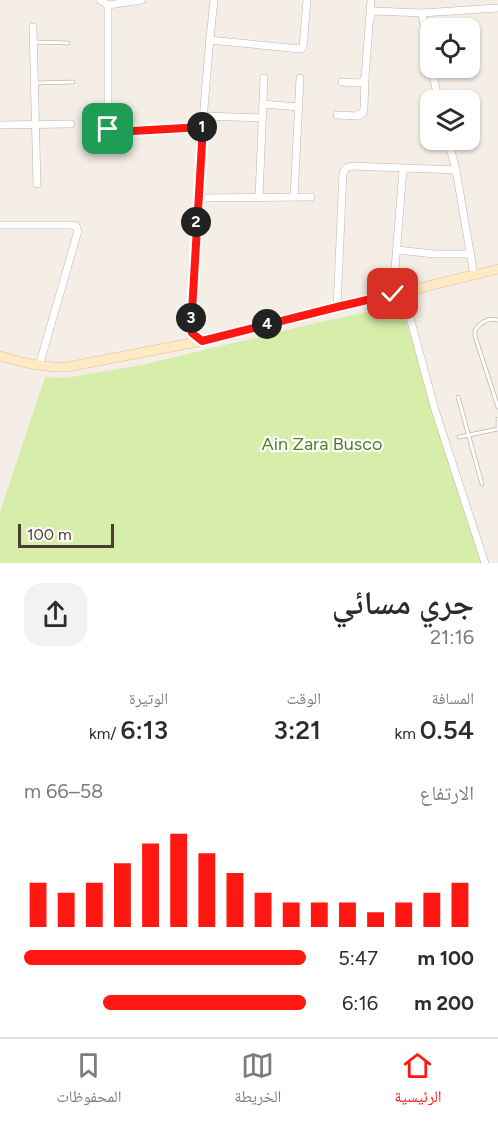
<!DOCTYPE html>
<html lang="ar">
<head>
<meta charset="utf-8">
<style>
	body { margin:0; font-family:Figtree,"Noto Naskh Arabic",sans-serif; background:#f2f2f3; color:#2b2b33; direction:rtl; height:100vh; display:flex; flex-direction:column; font-size:22px; white-space:nowrap }
	* { box-sizing:border-box; margin:0 }
	p { font-size:20px; color:#7c7c81 }
	.icon { flex:none; width:33px; height:33px; fill:none; stroke:currentColor; stroke-width:2; stroke-linecap:round; stroke-linejoin:round }
	.map { position:relative; height:563px; overflow:hidden; direction:ltr }
	.panel { display:flex; flex-direction:column; background:#fff; flex:1 }
	.panel>* { flex:none }
	.controls { position:absolute; left:420px; top:18px; display:grid; gap:12px }
	.controls a { display:grid; place-items:center; width:60px; height:60px; border-radius:12px; background:#fff; box-shadow:0 2px 4px #0004; font-size:30px }
	.scale { position:absolute; left:18px; bottom:15px; width:96px; box-sizing:border-box; padding-left:6px; border:3px solid #483e34; border-top:0; font-size:16px; line-height:21px; white-space:nowrap; color:#483e34; -webkit-text-stroke:4px #fff; paint-order:stroke }
	.pin { position:absolute; display:grid; place-items:center; width:51px; height:51px; color:#fff; margin:-26px; border-radius:12px; box-shadow:0 3px 9px #0006 }
	.km { position:absolute; width:30px; height:30px; margin:-15px; border-radius:50%; background:#222; color:#fff; font-size:16px; line-height:30px; text-align:center }
	.round { display:grid; place-items:center; flex:none; width:63px; height:63px; border-radius:18px; background:#f2f2f3 }
	.summary { display:flex; align-items:center; justify-content:space-between; height:102px; padding:0 24px }
	h1 { font-size:33px; font-weight:600; line-height:45px }
	.metrics { display:grid; grid-template-columns:repeat(3,1fr); gap:9px; height:102px; padding:6px 24px }
	.metrics div { display:grid; align-content:center }
	.metrics b { font-size:26px; font-weight:600 }
	.metrics small { font-size:16px; font-weight:400 }
	.metrics p { font-size:16px }
	.chart { height:168px; padding:12px 24px }
	.chart p { display:flex; justify-content:space-between }
	.chart svg { width:100%; height:108px; margin-top:6px; stroke:#ff1712; stroke-width:6 }
	ul { padding:0 24px; list-style:none; font-size:20px }
	li { display:grid; grid-template-columns:96px 72px 1fr; align-items:center; height:45px }
	li i { height:15px; border-radius:8px; background:#ff1712 }
	.menu { display:flex; justify-content:space-around; align-items:center; height:84px; border-top:2px solid #e1e1e2; background:#fff; font-size:16px; color:#7c7c81 }
	.menu a { display:grid; justify-items:center; gap:3px }
	.menu .selected { color:#ff1712 }
	.map>svg:first-child { display:block }
</style>
</head>
<body>
<div class="map">
<svg width="498" height="563" viewBox="0 0 498 563">
	<rect width="100%" height="100%" fill="#f4eee6"/>
	<path fill="#d7edaa" d="M 400,305 L 489,563 L 0,563 L 0,512 L 45,377 L 66,378 L 142,365 L 316,323 Z"/>
	<g fill="none" stroke-linecap="round" stroke-linejoin="round">
		<defs>
			<g id="lane">
				<path d="M 35,42 L 68,43"/>
				<path d="M 36,83 L 73,82"/>
				<path d="M 498,320 C 488,317 481,322 475,330 L 475,336 L 498,407"/>
				<path d="M 458,397 L 482,484"/>
				<path d="M 498,419 L 498,427"/>
				<path d="M 459,437 L 498,429"/>
			</g>
			<g id="street">
				<path d="M 100,0 L 108,5 L 142,0"/>
				<path d="M 108,5 L 108,129 L 110,131 L 114,132 L 203,127"/>
				<path d="M 422,13 L 430,59"/>
				<path d="M 370,19 L 372,12 L 374,11 L 422,13 L 498,8"/>
				<path d="M 33,27 L 37,184"/>
				<path d="M 209,40 L 301,49 L 303,47 L 307,0"/>
				<path d="M 432,68 L 438,100"/>
				<path d="M 342,82 L 359,83 L 361,82 L 365,78 L 371,0"/>
				<path d="M 263,104 L 298,107"/>
				<path d="M 337,115 L 357,116 L 363,113 L 364,108 L 365,78"/>
				<path d="M 203,116 L 262,118"/>
				<path d="M 0,125 L 71,124"/>
				<path d="M 448,140 L 456,170 L 474,275"/>
				<path d="M 259,197 L 264,78"/>
				<path d="M 294,197 L 300,78"/>
				<path d="M 197,198 L 311,197"/>
				<path d="M 0,225 L 71,225 L 76,226 L 78,231 L 39,366"/>
				<path d="M 397,250 L 434,254 L 470,254"/>
				<path d="M 403,292 L 435,410 L 485,563"/>
				<path d="M 393,294 L 403,169"/>
				<path d="M 337,307 L 343,173 L 346,168 L 352,166 L 456,170"/>
				<path d="M 202,341 L 192,333 L 191,328 C 196,218 202,109 214,0"/>
			</g>
			<path id="secondary" d="M 0,356 C 23,363 44,368 67,367 L 202,341 L 337,307 L 403,292 L 498,269"/>
		</defs>
		<use href="#lane" stroke="#c1b5a7" stroke-width="4.5"/>
		<use href="#street" stroke="#c1b5a7" stroke-width="8"/>
		<use href="#secondary" stroke="#dcc093" stroke-width="10"/>
		<use href="#lane" stroke="#fff" stroke-width="3"/>
		<use href="#street" stroke="#fff" stroke-width="7"/>
		<use href="#secondary" stroke="#ffeac5" stroke-width="9"/>
	</g>
	<g fill="none" stroke-linecap="round" stroke-linejoin="round">
		<defs>
			<path id="route" d="M 108,129 L 110,131 L 114,132 L 203,127 L 191,328 L 192,333 L 202,341 L 337,307 L 393,294"/>
		</defs>
		<use href="#route" stroke="#fff" stroke-width="12"/>
		<use href="#route" stroke="#ff1712" stroke-width="8"/>
	</g>
	<g text-anchor="middle" stroke-width="4.5" stroke-linejoin="round" paint-order="stroke">
		<g font-size="18" fill="#517f22" stroke="#fff">
			<text x="322" y="450">Ain Zara Busco</text>
		</g>
	</g>
</svg>
<div class="controls">
<a><svg class="icon" aria-label="locate" viewBox="0 0 24 24"><circle cx="12" cy="12" r="6"/><path d="M12 2v4M12 18v4M2 12h4M18 12h4"/></svg></a>
<a><svg class="icon" aria-label="layers" viewBox="0 0 24 24"><path d="M12 4l9 5-9 5-9-5zM3 14l9 5 9-5"/></svg></a>
</div>
<div class="scale">100 m</div>
<div class="pin" style="left:108px;top:129px;background:#1e9e55"><svg class="icon" aria-label="arrive" viewBox="0 0 24 24"><path d="M6 21V4h12l-3 4 3 4H6"/></svg></div>
<div class="pin" style="left:393px;top:294px;background:#d93025"><svg class="icon" aria-label="check" viewBox="0 0 24 24"><path d="M5 12l5 5 9-10"/></svg></div>
<b class="km" style="left:202px;top:127px">1</b>
<b class="km" style="left:196px;top:222px">2</b>
<b class="km" style="left:191px;top:318px">3</b>
<b class="km" style="left:267px;top:324px">4</b>
</div>
<section class="panel">
<div class="summary"><div><h1>جري مسائي</h1><p>21:16</p></div><a class="round"><svg class="icon" aria-label="share" viewBox="0 0 24 24"><path d="M12 15V3M7 8l5-5 5 5M5 13v7h14v-7"/></svg></a></div>
<div class="metrics">
<div><p>المسافة</p><b>0.54<small> km</small></b></div>
<div><p>الوقت</p><b>3:21</b></div>
<div><p>الوتيرة</p><b>6:13<small> /km</small></b></div>
</div>
<div class="chart"><p><span>الارتفاع</span>58–66 m</p>
<svg viewBox="0 0 160 44" preserveAspectRatio="none"><path d="M5 44V26M15 44V30M25 44V26M35 44V18M45 44V10M55 44V6M65 44V14M75 44V22M85 44V30M95 44V34M105 44V34M115 44V34M125 44V38M135 44V34M145 44V30M155 44V26"/></svg>
</div>
<ul>
<li><b>100 m</b>5:47<i style="width:100%"></i></li>
<li><b>200 m</b>6:16<i style="width:72%"></i></li>
</ul>
</section>
<nav class="menu">
<a class="selected"><svg class="icon" aria-label="home" viewBox="0 0 24 24"><path d="M3 11l9-7 9 7M6 9v11h12V9"/></svg>الرئيسية</a>
<a><svg class="icon" aria-label="map" viewBox="0 0 24 24"><path d="M3 6l6-2 6 2 6-2v14l-6 2-6-2-6 2zM9 4v14M15 6v14"/></svg>الخريطة</a>
<a><svg class="icon" aria-label="saved" viewBox="0 0 24 24"><path d="M7 4h10v16l-5-4-5 4z"/></svg>المحفوظات</a>
</nav>
</body>
</html>
